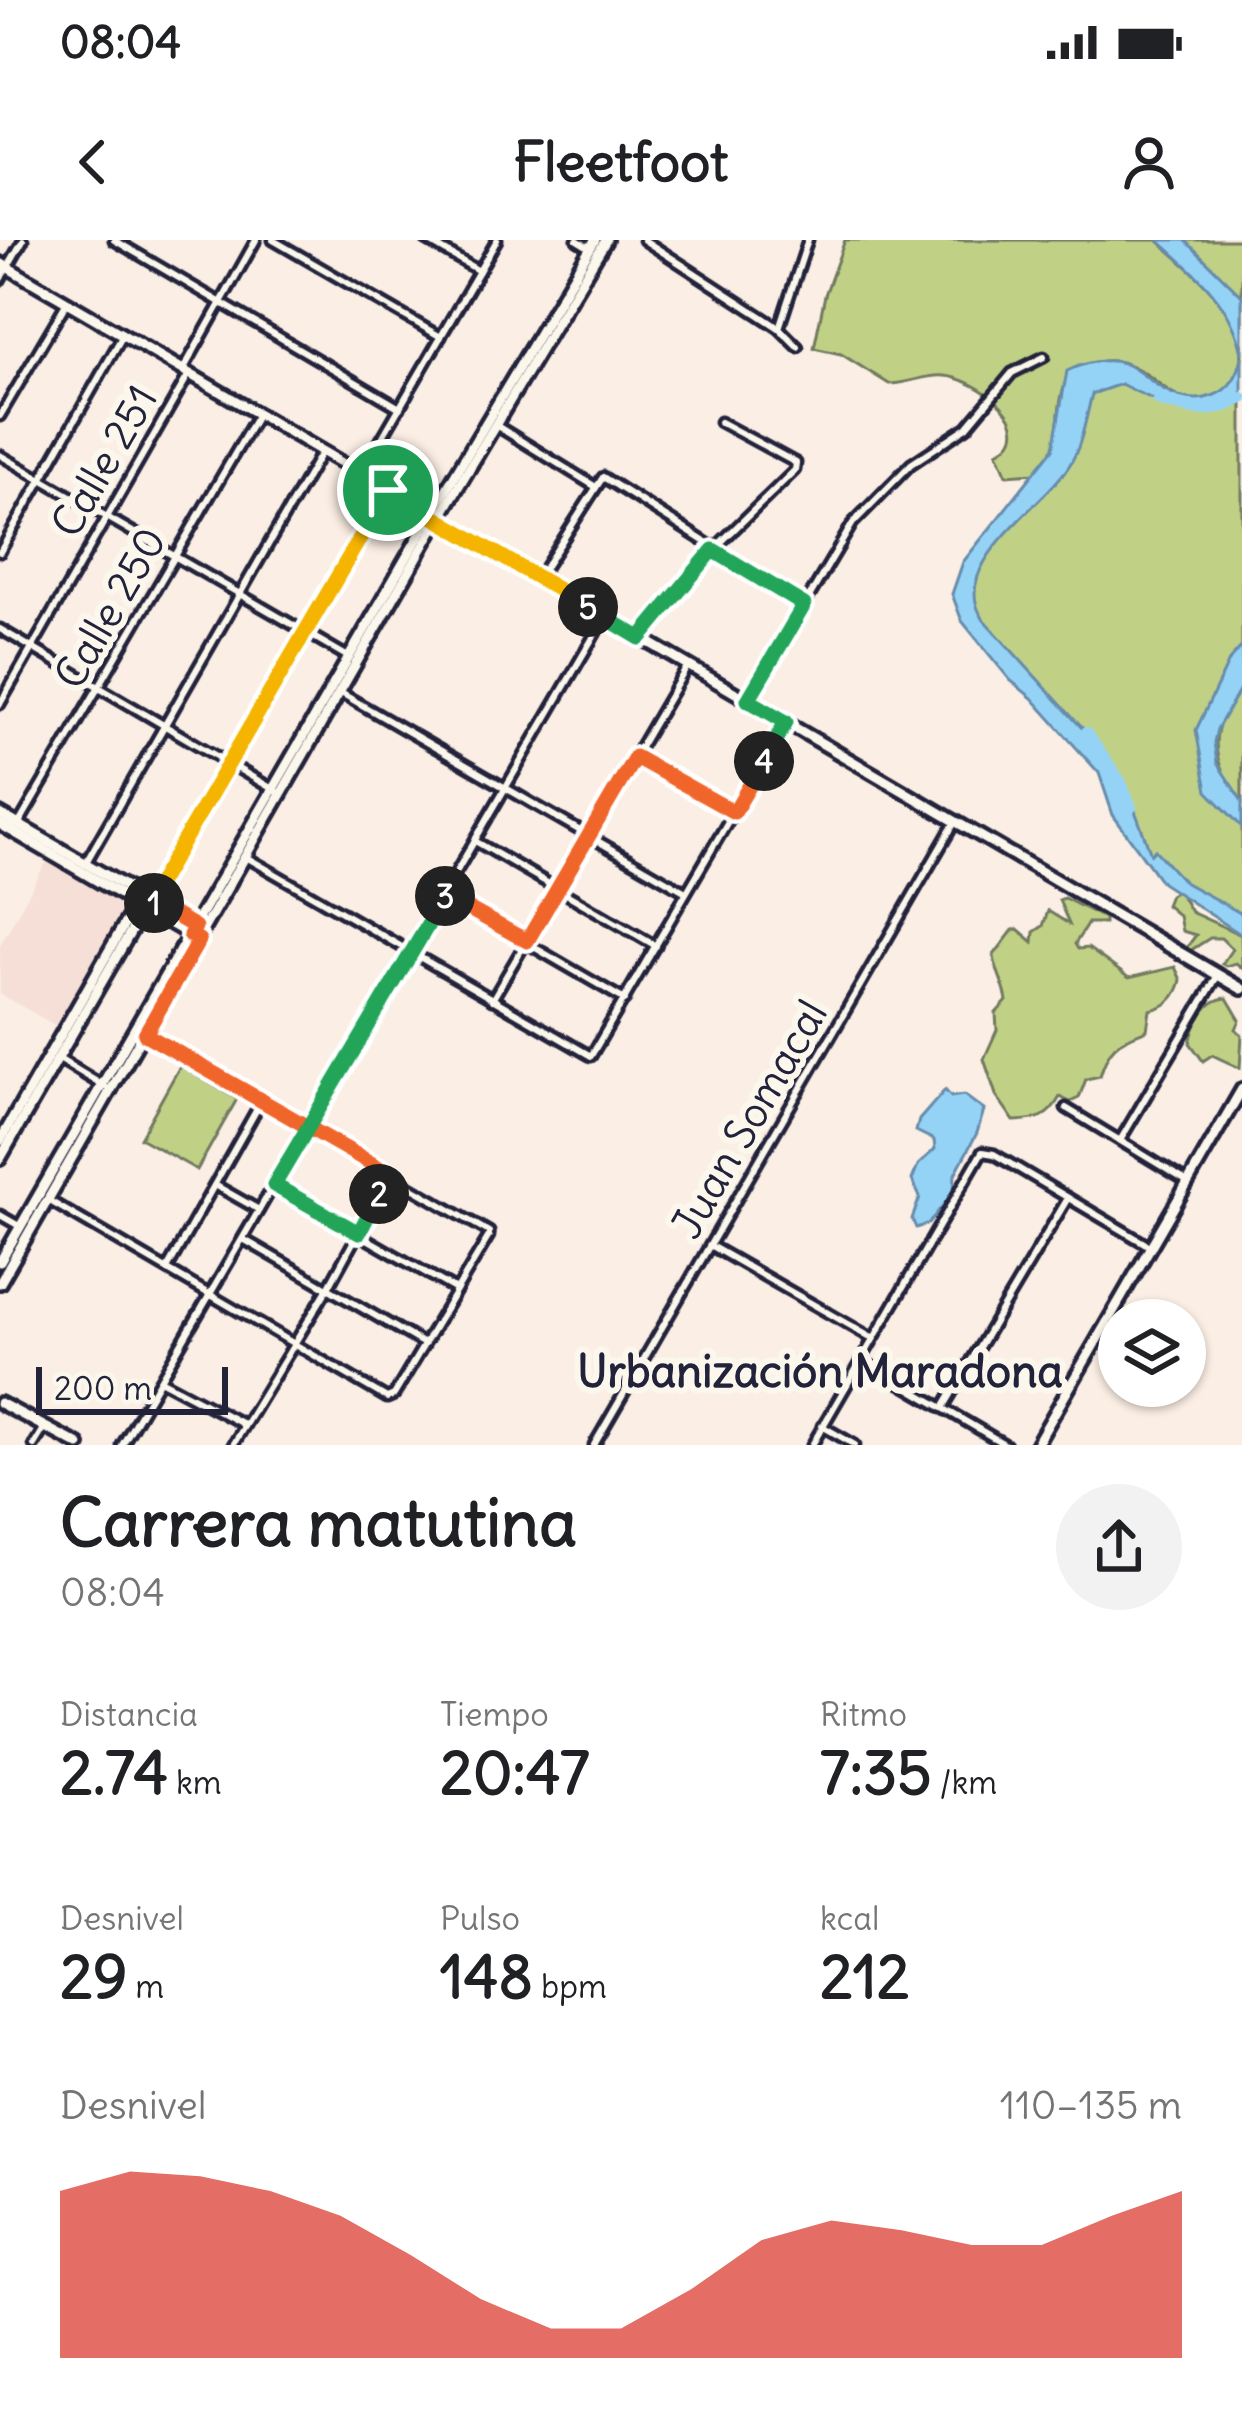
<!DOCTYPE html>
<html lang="es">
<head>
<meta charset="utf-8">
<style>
	body { margin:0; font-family:Delius,sans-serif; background:#f2f2f2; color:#202124; height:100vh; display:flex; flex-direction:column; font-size:45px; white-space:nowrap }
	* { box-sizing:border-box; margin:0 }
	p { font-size:39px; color:#757577 }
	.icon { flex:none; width:66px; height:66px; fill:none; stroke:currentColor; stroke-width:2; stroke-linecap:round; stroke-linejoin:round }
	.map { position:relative; height:1205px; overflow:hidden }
	.drawer { display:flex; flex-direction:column; background:#fff; flex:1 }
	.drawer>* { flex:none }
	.controls { position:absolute; left:1098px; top:1059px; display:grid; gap:24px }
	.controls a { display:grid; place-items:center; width:108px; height:108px; border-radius:50%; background:#fff; box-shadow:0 3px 9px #0004; font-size:60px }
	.scale { position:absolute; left:36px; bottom:30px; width:192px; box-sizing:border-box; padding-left:12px; border:6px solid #22223b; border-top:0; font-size:33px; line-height:42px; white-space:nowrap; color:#22223b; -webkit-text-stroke:9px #fbf7ec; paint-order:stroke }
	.pin { position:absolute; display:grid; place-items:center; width:102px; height:102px; color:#fff; margin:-51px; border:6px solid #fff; border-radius:50%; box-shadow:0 3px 12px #0007 }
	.km { position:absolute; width:60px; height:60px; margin:-30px; border-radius:50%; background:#222; color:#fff; font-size:33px; line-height:60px; text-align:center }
	.round { display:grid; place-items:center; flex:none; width:126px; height:126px; border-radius:63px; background:#f2f2f2 }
	.overview { display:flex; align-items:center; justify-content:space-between; height:204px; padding:0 60px }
	h1 { font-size:66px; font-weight:700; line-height:90px }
	.metrics { display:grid; grid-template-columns:repeat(3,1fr); gap:18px; height:204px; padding:12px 60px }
	.metrics div { display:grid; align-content:center }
	.metrics b { font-size:60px; font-weight:700 }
	.metrics small { font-size:33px; font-weight:400 }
	.metrics p { font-size:33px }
	.chart { height:336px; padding:24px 60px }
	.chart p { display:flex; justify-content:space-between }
	.chart svg { width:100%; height:216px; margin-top:12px; fill:#d93025; opacity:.7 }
	.status { display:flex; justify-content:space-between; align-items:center; height:84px; padding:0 60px; background:#fff; direction:ltr }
	.status svg { height:33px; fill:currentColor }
	header { display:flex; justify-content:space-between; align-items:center; height:156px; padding:0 60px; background:#fff; font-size:54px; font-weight:700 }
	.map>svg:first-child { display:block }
</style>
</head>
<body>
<div class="status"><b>08:04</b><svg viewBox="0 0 49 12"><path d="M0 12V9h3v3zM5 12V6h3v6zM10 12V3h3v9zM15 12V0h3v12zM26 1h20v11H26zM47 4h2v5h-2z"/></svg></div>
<header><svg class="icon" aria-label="back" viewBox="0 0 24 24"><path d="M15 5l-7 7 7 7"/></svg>Fleetfoot<svg class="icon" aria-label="person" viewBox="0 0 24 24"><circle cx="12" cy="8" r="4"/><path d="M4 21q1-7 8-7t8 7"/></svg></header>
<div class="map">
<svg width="1242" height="1205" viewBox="0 0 1242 1205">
	<rect width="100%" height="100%" fill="#fbeee4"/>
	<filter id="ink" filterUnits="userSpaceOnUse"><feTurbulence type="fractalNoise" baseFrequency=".00833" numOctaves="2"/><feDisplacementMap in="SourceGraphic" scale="24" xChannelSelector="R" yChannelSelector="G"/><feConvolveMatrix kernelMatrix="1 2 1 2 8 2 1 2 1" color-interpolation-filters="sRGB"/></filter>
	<g filter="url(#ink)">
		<path fill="#f6dfd7" d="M 48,619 L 127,664 L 58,787 L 0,754 L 0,705 Z"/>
		<g fill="#c0d186" stroke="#717a60" stroke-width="3">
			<path d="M 845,0 L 1157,0 C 1189,29 1242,69 1242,118 C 1241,133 1230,149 1218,154 C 1174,174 1162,136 1127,124 C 1114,119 1093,120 1082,127 C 1054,143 1062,175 1055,202 C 1052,214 1044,224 1036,233 L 1007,235 L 997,212 C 1046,187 975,138 945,136 C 926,134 908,144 889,144 L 841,114 L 814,108 L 825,55 Z"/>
			<path d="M 1170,0 L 1242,0 L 1242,78 Z"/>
			<path d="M 1113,139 L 1147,156 L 1242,163 L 1242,416 L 1220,463 L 1207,519 L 1242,570 L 1242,689 L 1194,656 L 1151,615 L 1120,541 L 1089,495 L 980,385 L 969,336 L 1035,256 L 1071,166 Z"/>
			<path d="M 1242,446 L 1242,561 C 1208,521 1207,487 1242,446 Z"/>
			<path d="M 1178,650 L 1191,672 L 1241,695 L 1242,728 L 1236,723 L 1226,726 L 1222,724 L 1232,709 L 1221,698 L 1210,698 L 1188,712 L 1187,707 L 1196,695 L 1182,691 L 1179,676 L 1166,665 L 1170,655 Z"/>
			<path d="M 1064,658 L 1104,678 L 1104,683 L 1088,683 L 1075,704 L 1078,709 L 1088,708 L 1129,738 L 1175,727 L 1181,740 C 1177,757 1167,767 1150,770 L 1147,790 C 1118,802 1109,804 1100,836 L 1086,839 L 1079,858 L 1070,862 L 1060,857 C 1048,878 1039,880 1014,881 L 996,855 L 984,819 L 997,790 L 996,773 L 1007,761 C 1005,745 994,727 994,715 L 1013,690 L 1018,689 L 1033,702 L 1034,692 L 1043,686 L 1048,671 L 1069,684 L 1059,660 Z"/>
			<path d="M 1227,758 L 1240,780 L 1236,789 L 1242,795 L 1240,828 L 1212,815 L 1203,821 L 1190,803 C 1194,784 1205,759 1227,758 Z"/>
			<path d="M 180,826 L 237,859 L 197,930 L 140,898 Z"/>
		</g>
		<g fill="#95d3f6" stroke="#678cab" stroke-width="3">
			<path d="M 1158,0 L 1185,0 L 1242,56 L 1242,114 C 1233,64 1194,32 1158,0 Z"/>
			<path d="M 1242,116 L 1242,163 C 1206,183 1154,162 1121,144 L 1092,154 C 1086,177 1082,206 1069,226 C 1042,268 945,326 984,380 L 1092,499 L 1131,560 L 1151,614 L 1155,610 L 1184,642 L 1242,674 L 1242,695 L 1162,643 L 1113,575 L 1099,533 L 1032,458 L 1010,440 L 962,381 L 952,354 L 963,322 L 1053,209 L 1067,131 C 1084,123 1105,118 1123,123 C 1138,128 1149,141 1163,149 C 1198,169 1235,158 1242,116 Z"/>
			<path d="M 1242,406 L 1242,446 L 1217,489 L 1214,502 L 1217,523 L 1242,561 L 1242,587 L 1207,551 L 1196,490 L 1230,419 Z"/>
			<path d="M 945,850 L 951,857 L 964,855 L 984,870 L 977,893 L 955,934 L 954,952 L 928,984 L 916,988 L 912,979 L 920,957 L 912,940 L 918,925 L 935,909 L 934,900 L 916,891 L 919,880 Z"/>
		</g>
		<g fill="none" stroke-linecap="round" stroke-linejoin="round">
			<g stroke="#95d3f6" stroke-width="12">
				<path d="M 1159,160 C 1190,170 1213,176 1242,158"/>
				<path d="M 1086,493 L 1120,541 L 1131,567"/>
			</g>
			<defs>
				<g id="minor">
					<path d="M 114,0 L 400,168"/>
					<path d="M 273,0 L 441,97"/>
					<path d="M 426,0 L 479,31"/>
					<path d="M 577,0 L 590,8"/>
					<path d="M 644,0 L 779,88 L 808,0"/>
					<path d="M 0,40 L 23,0"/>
					<path d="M 779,88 L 798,107"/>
					<path d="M 183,130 L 256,0"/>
					<path d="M 0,176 L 67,62"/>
					<path d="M 497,186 L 596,247"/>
					<path d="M 0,215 L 350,418"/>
					<path d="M 361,234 L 497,0"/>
					<path d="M 0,312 L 123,95"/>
					<path d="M 539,337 L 603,237 L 804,365"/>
					<path d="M 0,389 L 276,551"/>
					<path d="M 642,396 L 713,310 L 795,230 L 796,223 L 720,182"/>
					<path d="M 341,453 L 686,652"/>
					<path d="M 748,460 L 853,283 L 911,224 L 967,187 L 1012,133 L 1044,117"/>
					<path d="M 0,464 L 189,134"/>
					<path d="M 635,517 L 734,572"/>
					<path d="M 18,585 L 258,174"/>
					<path d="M 475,601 L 656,706"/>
					<path d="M 246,617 L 591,816 L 786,482"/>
					<path d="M 85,624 L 322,211"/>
					<path d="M 444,655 L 625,760"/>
					<path d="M 149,660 L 388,250"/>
					<path d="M 492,760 L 687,427"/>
					<path d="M 59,819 L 112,851"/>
					<path d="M 1066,868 L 1188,942"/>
					<path d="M 1121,899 L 1218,735"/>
					<path d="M 215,945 L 259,970"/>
					<path d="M 273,945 L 456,1050"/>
					<path d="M 48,960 L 387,1158 L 394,1155 L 489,996 L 489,992 L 145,794"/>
					<path d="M 0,975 L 21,987"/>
					<path d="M 243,999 L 424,1104"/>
					<path d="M 711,1006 L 872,1098"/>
					<path d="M 167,1029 L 262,860"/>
					<path d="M 861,1120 L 1006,1205"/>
					<path d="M 162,1141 L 243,1184"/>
					<path d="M 943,1168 L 1068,958"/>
					<path d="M 822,1186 L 855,1205"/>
					<path d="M 34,1205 L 45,1187"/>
					<path d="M 122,1205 L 605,377"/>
					<path d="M 233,1205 L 328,1048 L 390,935"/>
					<path d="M 594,1205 L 955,582"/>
					<path d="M 812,1205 L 982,912 L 994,914 L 1151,1007"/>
				</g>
				<g id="major">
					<path d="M 0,23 L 1242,749"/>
					<path d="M 0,574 L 199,689"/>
					<path d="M 0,584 L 192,696"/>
					<path d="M 0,901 L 141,655"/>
					<path d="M 0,919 L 149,660"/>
					<path d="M 0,1022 L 431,275 L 595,0"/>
					<path d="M 0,1043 L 439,279 L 606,0"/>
					<path d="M 0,1163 L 79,1205"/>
					<path d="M 1036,1205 L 1242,849"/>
				</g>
			</defs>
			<use href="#minor" stroke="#22223b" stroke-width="15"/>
			<use href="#major" stroke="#22223b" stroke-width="18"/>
			<use href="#minor" stroke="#fbf7ec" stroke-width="6"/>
			<use href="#major" stroke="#fbf7ec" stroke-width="9"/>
		</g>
	</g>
	<g fill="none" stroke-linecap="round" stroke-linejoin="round" filter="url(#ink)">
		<defs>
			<path id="split-1" d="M 154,663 L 149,660 L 388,250"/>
			<path id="split-2" d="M 154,663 L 195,687 L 190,695 L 199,700 L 145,794 L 390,934 L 379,954"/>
			<path id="split-3" d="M 379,954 L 359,993 L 274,945 L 445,656"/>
			<path id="split-4" d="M 445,656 L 527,701 L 635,517 L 734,572 L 764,521"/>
			<path id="split-5" d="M 588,367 L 640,398 L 713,310 L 804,365 L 748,460 L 786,482 L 764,521"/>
			<path id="split-6" d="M 388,250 L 588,367"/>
		</defs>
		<use href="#split-1" stroke="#fff" stroke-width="24"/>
		<use href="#split-2" stroke="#fff" stroke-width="24"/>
		<use href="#split-3" stroke="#fff" stroke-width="24"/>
		<use href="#split-4" stroke="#fff" stroke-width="24"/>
		<use href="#split-5" stroke="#fff" stroke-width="24"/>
		<use href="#split-6" stroke="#fff" stroke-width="24"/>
		<use href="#split-1" stroke="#f5b400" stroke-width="15"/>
		<use href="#split-2" stroke="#f0652b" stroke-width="15"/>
		<use href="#split-3" stroke="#22a559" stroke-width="15"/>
		<use href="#split-4" stroke="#f0652b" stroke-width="15"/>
		<use href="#split-5" stroke="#22a559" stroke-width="15"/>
		<use href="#split-6" stroke="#f5b400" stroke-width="15"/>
	</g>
	<g text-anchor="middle" stroke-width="12" stroke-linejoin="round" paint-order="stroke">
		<g font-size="42" fill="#22223b" stroke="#fbf7ec">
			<text transform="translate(104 221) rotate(-60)" y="15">Calle 251</text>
			<text transform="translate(110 368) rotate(-60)" y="15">Calle 250</text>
			<text transform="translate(749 879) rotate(-60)" y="15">Juan Somacal</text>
		</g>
		<g font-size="45" font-weight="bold" fill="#22223b" stroke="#fbf7ec">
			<text x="820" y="1147">Urbanización Maradona</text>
		</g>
	</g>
</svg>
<div class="controls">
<a><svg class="icon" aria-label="layers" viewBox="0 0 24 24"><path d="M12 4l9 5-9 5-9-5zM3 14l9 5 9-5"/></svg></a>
</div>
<div class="scale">200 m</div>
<div class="pin" style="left:388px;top:250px;background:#1e9e55"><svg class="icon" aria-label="arrive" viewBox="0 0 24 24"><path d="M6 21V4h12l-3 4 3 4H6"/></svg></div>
<b class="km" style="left:154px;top:663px">1</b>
<b class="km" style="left:379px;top:954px">2</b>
<b class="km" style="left:445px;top:656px">3</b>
<b class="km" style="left:764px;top:521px">4</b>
<b class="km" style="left:588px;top:367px">5</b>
</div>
<section class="drawer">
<div class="overview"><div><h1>Carrera matutina</h1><p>08:04</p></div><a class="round"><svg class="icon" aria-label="share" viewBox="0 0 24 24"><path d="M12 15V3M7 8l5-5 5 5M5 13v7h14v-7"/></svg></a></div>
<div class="metrics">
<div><p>Distancia</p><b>2.74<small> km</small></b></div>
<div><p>Tiempo</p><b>20:47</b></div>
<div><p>Ritmo</p><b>7:35<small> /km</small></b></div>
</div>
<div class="metrics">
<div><p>Desnivel</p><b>29<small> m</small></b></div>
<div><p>Pulso</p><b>148<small> bpm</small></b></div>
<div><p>kcal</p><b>212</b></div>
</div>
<div class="chart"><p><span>Desnivel</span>110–135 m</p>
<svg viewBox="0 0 160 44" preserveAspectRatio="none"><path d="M0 44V10L10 6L20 7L30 10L40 15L50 23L60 32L70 38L80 38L90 30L100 20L110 16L120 18L130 21L140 21L150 15L160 10V44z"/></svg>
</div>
</section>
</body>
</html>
